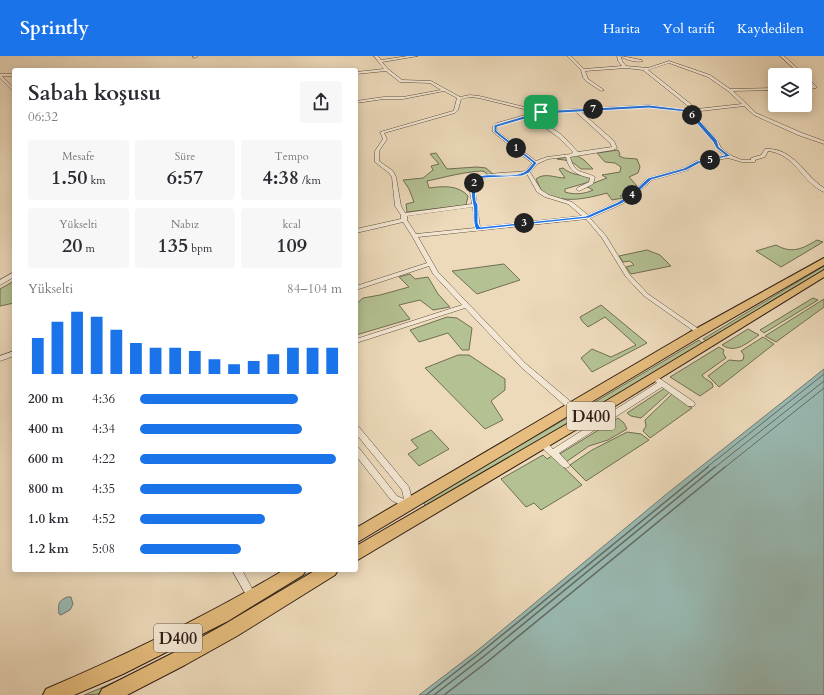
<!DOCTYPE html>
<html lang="tr">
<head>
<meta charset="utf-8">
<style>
	body { margin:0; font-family:Cardo,serif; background:#f7f7f7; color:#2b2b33; height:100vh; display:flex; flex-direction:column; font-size:15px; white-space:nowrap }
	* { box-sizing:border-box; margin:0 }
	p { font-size:13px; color:#7c7c81 }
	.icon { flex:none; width:22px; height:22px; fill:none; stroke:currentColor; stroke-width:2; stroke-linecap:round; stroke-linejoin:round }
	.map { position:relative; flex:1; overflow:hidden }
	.panel { position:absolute; left:12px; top:12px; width:346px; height:504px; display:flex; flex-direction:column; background:#fff; border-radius:4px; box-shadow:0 2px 10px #0003 }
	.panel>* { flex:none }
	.fabs { position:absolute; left:768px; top:12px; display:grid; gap:8px }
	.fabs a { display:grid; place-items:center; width:44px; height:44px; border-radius:4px; background:#fff; box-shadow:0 2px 10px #0003; font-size:20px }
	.pin { position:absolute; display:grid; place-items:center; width:34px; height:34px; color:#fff; margin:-17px; border-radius:8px; box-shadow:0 2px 6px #0006 }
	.km { position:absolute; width:20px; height:20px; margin:-10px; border-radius:50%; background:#222; color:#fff; font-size:11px; line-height:20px; text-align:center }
	.round { display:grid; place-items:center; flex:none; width:42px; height:42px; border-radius:4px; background:#f7f7f7 }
	.headline { display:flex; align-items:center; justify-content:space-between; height:68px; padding:0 16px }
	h1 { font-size:22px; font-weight:700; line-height:30px }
	.figures { display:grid; grid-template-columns:repeat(3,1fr); gap:6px; height:68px; padding:4px 16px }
	.figures div { display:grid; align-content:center; border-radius:4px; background:#f7f7f7; text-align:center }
	.figures b { font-size:20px; font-weight:700 }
	.figures small { font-size:11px; font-weight:400 }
	.figures p { font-size:11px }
	.chart { height:112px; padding:8px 16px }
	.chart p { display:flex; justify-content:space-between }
	.chart svg { width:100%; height:72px; margin-top:4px; stroke:#1a73e8; stroke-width:6 }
	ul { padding:0 16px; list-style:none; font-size:13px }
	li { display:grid; grid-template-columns:64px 48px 1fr; align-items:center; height:30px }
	li i { height:10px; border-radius:5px; background:#1a73e8 }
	header { display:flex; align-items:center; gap:24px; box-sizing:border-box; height:56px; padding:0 20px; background:#1a73e8; color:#fff }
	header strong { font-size:19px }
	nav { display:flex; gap:22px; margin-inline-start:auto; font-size:14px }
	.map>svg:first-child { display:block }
</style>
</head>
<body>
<header>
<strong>Sprintly</strong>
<nav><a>Harita</a><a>Yol tarifi</a><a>Kaydedilen</a></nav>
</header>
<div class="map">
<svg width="824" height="639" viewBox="0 0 824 639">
	<rect width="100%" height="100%" fill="#eddabb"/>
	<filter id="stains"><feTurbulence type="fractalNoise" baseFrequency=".005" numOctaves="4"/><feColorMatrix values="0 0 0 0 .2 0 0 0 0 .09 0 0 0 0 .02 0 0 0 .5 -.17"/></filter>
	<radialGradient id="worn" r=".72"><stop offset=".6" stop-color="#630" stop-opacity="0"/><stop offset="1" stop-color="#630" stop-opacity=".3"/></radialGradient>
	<g fill="#b4c193" stroke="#706e53">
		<path d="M 618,94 L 620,98 L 619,100 L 624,102 L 637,103 L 640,111 L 638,117 L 629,121 L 637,130 C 634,138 626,137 620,140 L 623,142 L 612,144 L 607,137 C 585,143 563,148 542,136 L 536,123 C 545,116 555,122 565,122 L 559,113 L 563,112 C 571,119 581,119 590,121 L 589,126 L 565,133 L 565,136 C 574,139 585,138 593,134 L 586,130 L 607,122 L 602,119 L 620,116 L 621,111 L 615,107 L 605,106 L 597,97 Z"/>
		<path d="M 436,97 L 447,113 L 477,111 L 486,112 L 494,119 L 488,119 L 485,116 L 482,115 C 463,116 446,121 427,125 L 429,132 C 444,130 458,129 468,140 L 466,149 L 407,156 L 406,148 L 414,146 L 409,133 L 403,124 L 423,122 L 433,114 L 431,110 L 439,108 L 430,98 Z"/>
		<path d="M 576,99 L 584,104 L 593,113 L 581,113 L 571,105 L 557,103 Z"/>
		<path d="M 817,184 L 823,186 L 781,211 L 756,195 L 776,189 C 792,198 802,193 817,184 Z"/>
		<path d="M 647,194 L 660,199 L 671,210 L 631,218 L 626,211 L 634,209 L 630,205 L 623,206 L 619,200 Z"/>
		<path d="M 504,208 L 520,224 L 477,238 L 452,215 Z"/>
		<path d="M 824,210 L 824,214 L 707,285 L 703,283 Z"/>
		<path d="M 410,218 L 415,223 L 428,221 L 438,238 L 450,251 L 433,254 L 420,244 L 399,249 L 410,263 L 356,279 L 356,248 L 363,242 L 380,239 L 409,231 L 399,221 Z"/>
		<path d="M 14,225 L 14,247 L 0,250 L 0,233 Z"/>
		<path d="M 813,242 L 818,244 L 764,277 L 760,274 Z"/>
		<path d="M 824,243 L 824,251 L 776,286 L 765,280 Z"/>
		<path d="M 601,249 L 647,287 L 592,316 L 581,302 L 592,293 L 611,301 L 636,289 L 605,261 L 588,271 L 582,265 L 580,261 Z"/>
		<path d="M 447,261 L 457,262 L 472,272 L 469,294 L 462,294 L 448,277 L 419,286 L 410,274 Z"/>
		<path d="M 748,273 L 759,279 C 747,287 736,298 722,289 Z"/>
		<path d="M 763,281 L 774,288 L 719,331 L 708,320 L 729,304 L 739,305 L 743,304 L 744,299 L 741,295 Z"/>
		<path d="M 699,284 L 703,288 L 595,353 L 590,349 Z"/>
		<path d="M 719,291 L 724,294 L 723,297 L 726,302 L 702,319 L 703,321 L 712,327 L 713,331 L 700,340 L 670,321 Z"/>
		<path d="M 458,299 L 469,299 L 505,323 L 505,334 L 491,345 L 503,364 L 485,373 L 425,312 Z"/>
		<path d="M 665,332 L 670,336 L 641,362 L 631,360 L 627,357 Z"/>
		<path d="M 672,338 L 692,352 L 650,382 L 643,375 L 646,370 L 645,364 Z"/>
		<path d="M 584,352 L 589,356 L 427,452 L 423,446 Z"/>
		<path d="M 618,362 L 624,367 L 627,373 L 608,384 L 589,390 L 566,406 L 558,399 Z"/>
		<path d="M 431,374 L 449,393 L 419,410 L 408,398 L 418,392 L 411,384 Z"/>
		<path d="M 627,376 L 641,378 L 649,384 L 586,425 L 570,409 L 592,394 Z"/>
		<path d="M 543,399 L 547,403 L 552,400 L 582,429 L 541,454 L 534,447 L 526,451 L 501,423 Z"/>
		<path d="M 313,514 L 322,514 L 152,612 L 99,638 L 84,639 C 165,607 239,558 313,514 Z"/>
	</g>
	<g fill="#99bab3" stroke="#6e7b73">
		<path d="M 824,313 L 824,639 L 419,639 L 478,594 L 669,436 Z"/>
		<path d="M 67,541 L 71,541 L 73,548 L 70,554 L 61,559 L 59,558 C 58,548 58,545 67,541 Z"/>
	</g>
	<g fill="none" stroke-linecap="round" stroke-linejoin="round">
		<g stroke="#636b63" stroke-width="1">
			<path d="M 706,412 L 824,318"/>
			<path d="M 714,412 L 824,325"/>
			<path d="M 724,412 L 824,332"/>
		</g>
		<g stroke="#636b63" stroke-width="1.5">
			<path d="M 426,639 L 480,597 L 708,411"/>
			<path d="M 434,639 L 483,601 L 715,411"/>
			<path d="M 444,639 L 487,606 L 725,411"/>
		</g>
		<defs>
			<g id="street">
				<path d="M 193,0 L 197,0 L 197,1 L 194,2 Z"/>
				<path d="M 374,0 L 378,0 L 381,4 L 408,0 L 418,0 L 382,6 L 388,13 L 402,24 L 431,25 L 460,41 L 470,39 L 479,40 L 541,55 L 649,49 L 691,55 L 693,54 L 643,14 L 626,12 L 585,15 L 588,23 L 604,34 L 601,35 L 586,25 L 583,21 L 581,14 L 567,0 L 571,0 L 584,13 L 622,10 L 618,5 L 617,0 C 626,0 634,3 642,4 L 643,5 C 636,7 628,4 621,1 L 622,5 L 626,10 L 648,12 L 669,5 L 710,19 L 730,33 L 775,32 L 775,34 L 733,35 L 756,57 L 802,77 L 824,85 L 824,88 L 798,79 L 754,59 L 744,50 L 692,56 L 717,84 L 722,93 L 732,100 L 742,104 L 751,104 L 751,102 L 761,99 L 765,93 C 793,91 804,119 824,132 L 824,136 C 801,126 796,98 768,95 L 765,101 L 755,104 L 755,106 L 742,106 L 728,102 L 699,107 L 688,114 L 652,124 L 635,139 L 622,148 L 590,162 L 606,180 L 630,219 L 648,238 L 700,274 L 701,276 L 700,278 L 698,278 L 644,240 L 626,221 L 602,182 L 586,163 L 418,181 L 438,216 L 525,307 L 576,350 L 577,352 L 576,354 L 570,354 L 521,311 L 465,252 L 356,287 L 356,283 L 462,249 L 433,218 L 429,210 L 356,234 L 356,230 L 427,207 L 412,180 L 403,166 L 356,177 L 356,173 L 401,163 L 401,159 L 395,150 L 392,121 L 389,117 L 375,106 L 375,95 L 383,83 L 380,76 L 453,55 L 454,54 L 457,42 L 444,35 L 403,43 L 384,43 L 356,47 L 356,45 L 384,41 L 403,41 L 441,34 L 430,27 L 400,26 L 386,15 L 356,18 L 356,16 L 384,13 ZM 669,7 L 708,21 L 728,35 L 742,48 L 697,53 L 648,14 ZM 470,41 L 479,42 L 536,56 L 497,67 L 493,70 L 493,76 L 532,107 L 526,115 C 510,118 471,113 470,135 C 470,139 472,144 472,148 L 405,157 L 401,150 L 396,121 L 393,115 L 379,105 L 379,95 L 387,83 L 384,77 L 455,57 L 458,54 L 461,43 ZM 649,51 L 688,56 L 713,85 L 719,95 L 725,99 L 696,105 L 684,112 L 648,122 L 631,137 L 618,146 L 588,159 L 572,146 L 549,139 L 541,134 L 530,116 L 537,108 L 548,103 L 566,101 C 569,115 577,119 590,122 L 589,126 L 577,132 L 576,133 L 579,135 L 593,128 L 595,121 C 582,114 575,119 570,101 L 613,94 L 617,92 L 614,85 L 580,55 ZM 575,55 L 610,87 L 612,91 L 578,96 L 562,79 L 533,59 L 541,57 ZM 530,61 L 558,81 L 573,96 L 571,98 L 547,101 L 536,105 L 497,75 L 497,71 L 501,69 ZM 527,118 L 537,136 L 545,141 L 568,148 L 582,160 L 480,171 L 475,135 L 477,128 L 482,123 L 488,121 L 518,119 ZM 473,151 L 475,172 L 416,178 L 407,164 L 407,160 Z"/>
				<path d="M 780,0 L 784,0 L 805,19 L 801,19 Z"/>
				<path d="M 0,18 L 14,18 L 14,20 L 2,20 L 14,33 L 14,36 L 0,22 Z"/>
				<path d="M 805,20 L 816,30 L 816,32 L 805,34 L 805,32 L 812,30 L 805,23 Z"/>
				<path d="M 14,216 L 14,221 L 0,229 L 0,224 Z"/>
				<path d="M 14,295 L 14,300 L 0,305 L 0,300 Z"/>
				<path d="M 659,322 L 694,346 L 695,348 L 694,350 L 688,350 L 662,331 L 559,397 L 570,409 L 569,411 L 566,412 L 563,411 L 540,390 L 539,388 L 540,386 C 546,384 549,389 553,393 L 657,327 L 655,325 Z"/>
				<path d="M 356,370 L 359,371 L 409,431 L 413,449 L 412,452 L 408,453 L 391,444 L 356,400 L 356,391 L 359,392 L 397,440 L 404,443 L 402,434 L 356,378 Z"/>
				<path d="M 232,514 L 242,514 L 255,538 L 257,541 L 255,544 L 252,545 L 249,544 Z"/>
			</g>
			<g id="highway">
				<path d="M 824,202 L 824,209 L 698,282 L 356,487 L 356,472 L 690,276 Z"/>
				<path d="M 824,214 L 824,221 L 599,360 L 356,505 L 356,490 L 591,354 Z"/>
				<path d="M 284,514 L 306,514 L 303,519 L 228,565 L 123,618 L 74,639 L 43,639 L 46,633 C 128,598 207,560 284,514 Z"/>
				<path d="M 316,514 L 338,514 L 335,519 L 237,580 L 185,609 L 127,639 L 99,639 L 102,633 L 173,597 L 225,568 Z"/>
			</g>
		</defs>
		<use href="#street" stroke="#5d4c3d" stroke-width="1"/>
		<use href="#highway" stroke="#2d1c13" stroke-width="2"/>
		<use href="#street" fill="#f3e7d3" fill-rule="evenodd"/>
		<use href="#highway" fill="#e6bd7e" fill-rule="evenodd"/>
	</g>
	<path fill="#1a73e8" stroke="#fff" fill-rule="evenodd" d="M 649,49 L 690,54 L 717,84 L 719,91 L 731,100 L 700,107 L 687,114 L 651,124 L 635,139 L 621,148 L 589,162 L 476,174 C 472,165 475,158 473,149 C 463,102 500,127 524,116 C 528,114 530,110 533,107 L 494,76 L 494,69 L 541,55 ZM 649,52 L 687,56 L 713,86 L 716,92 L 725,99 L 697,105 L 684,112 L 648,122 L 632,137 L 618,146 L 586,160 L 480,171 L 478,167 L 478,149 L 476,145 L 475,129 L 478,125 L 484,122 L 522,120 L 529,117 L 537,107 L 497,75 L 497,71 L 542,58 Z"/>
	<g text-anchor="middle" stroke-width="4" stroke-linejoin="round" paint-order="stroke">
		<g fill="#f3e7d3" stroke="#68594d" stroke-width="1">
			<rect x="567" y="346" width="48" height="28" rx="3"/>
			<rect x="154" y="568" width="48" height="28" rx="3"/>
		</g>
		<g font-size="16" font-weight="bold" fill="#2d1c13">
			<text x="591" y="366">D400</text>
			<text x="178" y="588">D400</text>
		</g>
	</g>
	<rect width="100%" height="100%" filter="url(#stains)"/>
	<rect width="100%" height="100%" fill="url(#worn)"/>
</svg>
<div class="fabs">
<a><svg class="icon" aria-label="layers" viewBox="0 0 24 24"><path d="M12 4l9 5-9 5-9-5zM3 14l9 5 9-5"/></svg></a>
</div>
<div class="pin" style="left:541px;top:56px;background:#1e9e55"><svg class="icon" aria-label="arrive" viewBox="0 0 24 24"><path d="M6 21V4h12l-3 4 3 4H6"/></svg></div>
<b class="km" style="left:516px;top:92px">1</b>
<b class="km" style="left:474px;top:127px">2</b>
<b class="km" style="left:524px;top:167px">3</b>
<b class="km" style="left:632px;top:139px">4</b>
<b class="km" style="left:710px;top:104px">5</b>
<b class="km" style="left:692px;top:59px">6</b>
<b class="km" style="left:593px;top:53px">7</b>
<section class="panel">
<div class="headline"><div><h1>Sabah koşusu</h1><p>06:32</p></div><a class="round"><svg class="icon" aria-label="share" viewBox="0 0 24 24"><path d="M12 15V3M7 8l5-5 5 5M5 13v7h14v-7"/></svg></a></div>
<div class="figures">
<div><p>Mesafe</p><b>1.50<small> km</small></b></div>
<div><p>Süre</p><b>6:57</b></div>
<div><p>Tempo</p><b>4:38<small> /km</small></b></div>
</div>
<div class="figures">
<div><p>Yükselti</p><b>20<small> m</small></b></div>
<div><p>Nabız</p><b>135<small> bpm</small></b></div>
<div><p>kcal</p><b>109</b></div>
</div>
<div class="chart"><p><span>Yükselti</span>84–104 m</p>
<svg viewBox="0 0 160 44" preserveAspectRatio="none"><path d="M5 44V22M15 44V12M25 44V6M35 44V9M45 44V17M55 44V25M65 44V28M75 44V28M85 44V30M95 44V35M105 44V38M115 44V36M125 44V32M135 44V28M145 44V28M155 44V28"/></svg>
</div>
<ul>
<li><b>200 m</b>4:36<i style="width:78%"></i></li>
<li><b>400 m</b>4:34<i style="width:80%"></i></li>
<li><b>600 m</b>4:22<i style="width:97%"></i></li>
<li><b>800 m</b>4:35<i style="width:80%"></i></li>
<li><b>1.0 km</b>4:52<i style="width:62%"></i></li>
<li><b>1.2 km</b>5:08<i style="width:50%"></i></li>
</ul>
</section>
</div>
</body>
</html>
